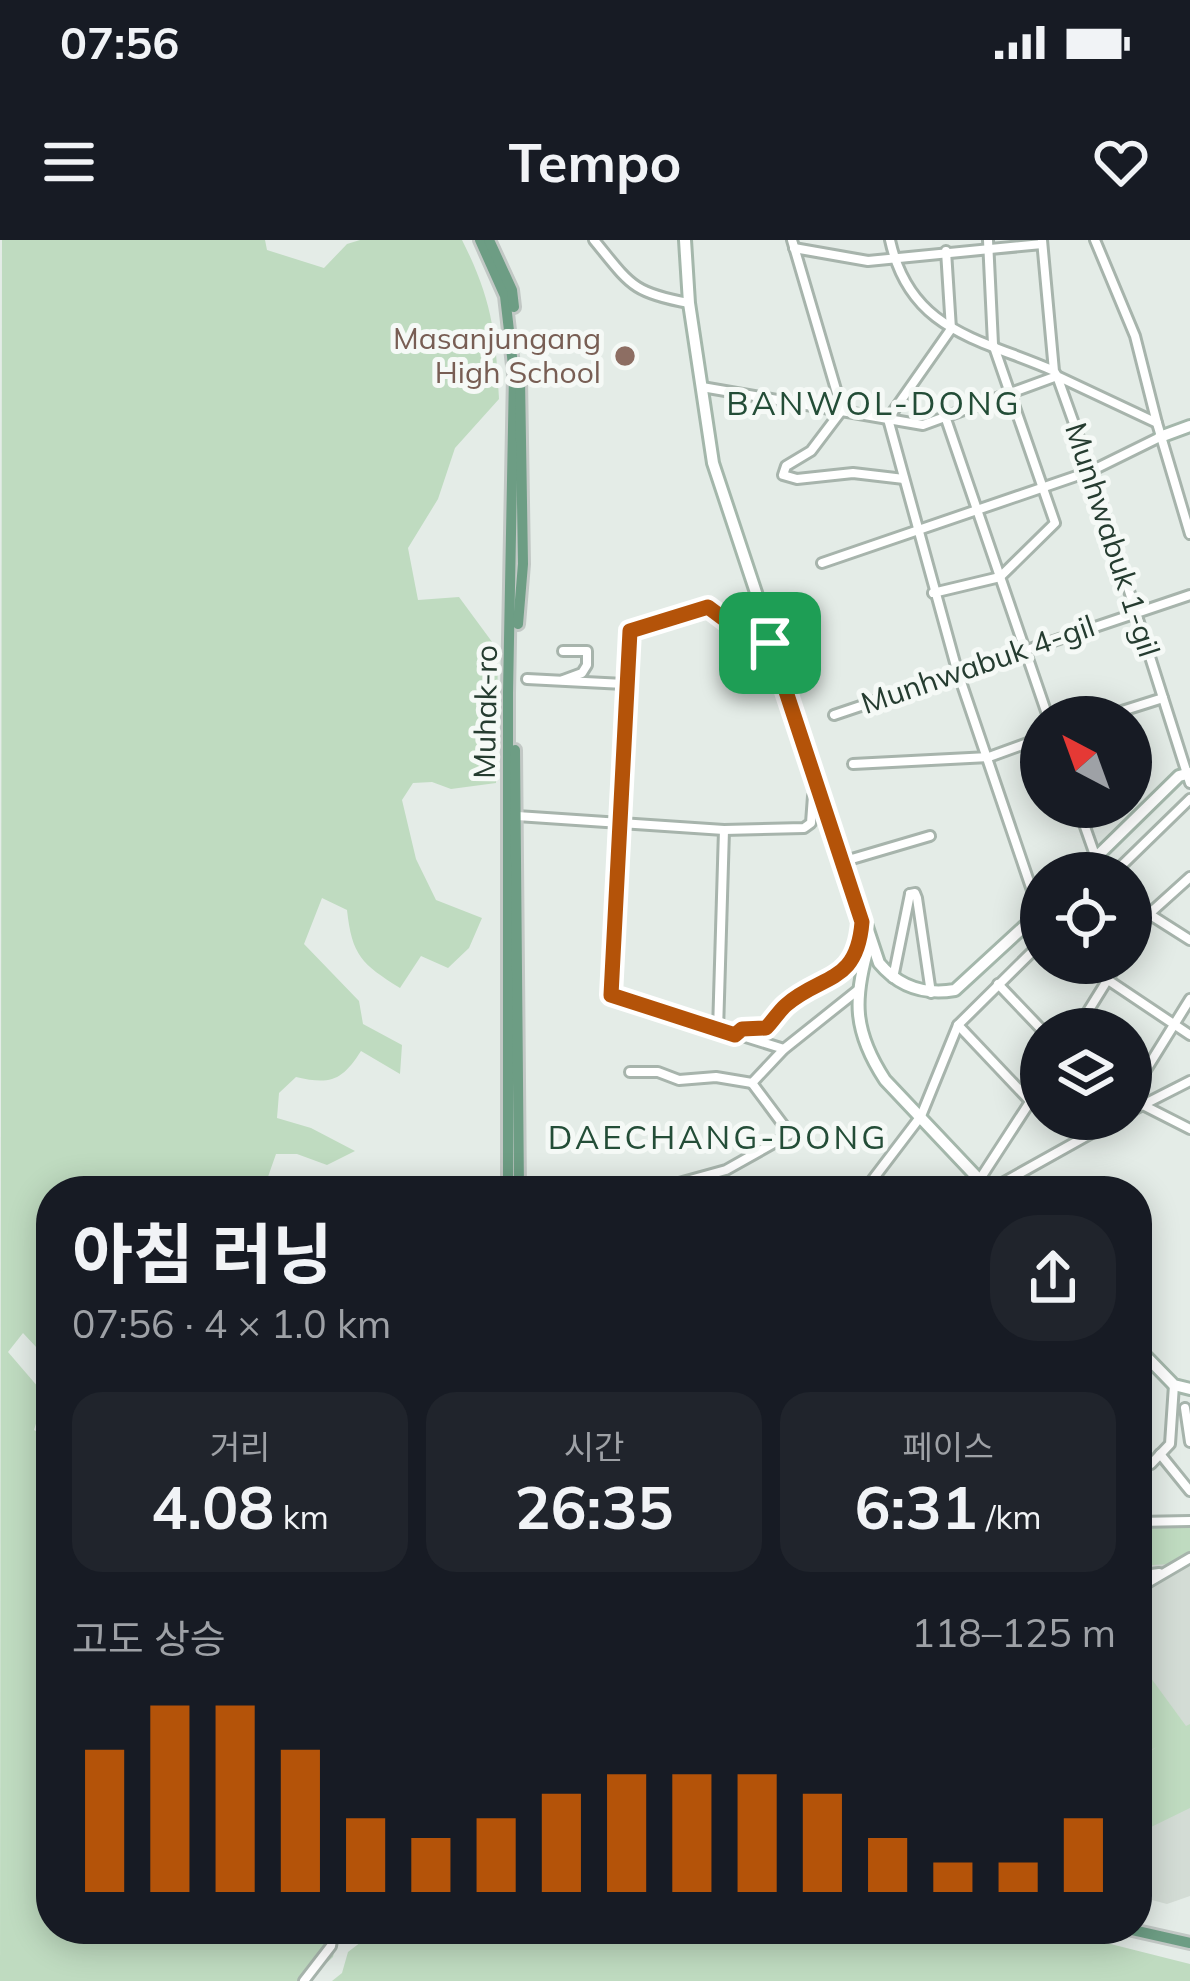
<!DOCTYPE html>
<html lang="ko">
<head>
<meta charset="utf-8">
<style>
	body { margin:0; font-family:Mulish,"Noto Sans KR",sans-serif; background:#20242c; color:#f1f3f6; height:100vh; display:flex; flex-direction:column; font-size:45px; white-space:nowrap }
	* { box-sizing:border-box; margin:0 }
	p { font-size:39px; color:#9ea1a6 }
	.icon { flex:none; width:66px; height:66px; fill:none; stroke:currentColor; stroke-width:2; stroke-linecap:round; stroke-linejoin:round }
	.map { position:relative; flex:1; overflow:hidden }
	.side { position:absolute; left:36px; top:936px; width:1116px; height:768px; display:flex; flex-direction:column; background:#171b24; border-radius:48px; box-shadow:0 6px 30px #0003 }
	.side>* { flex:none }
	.needle { width:78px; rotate:319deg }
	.fabs { position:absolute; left:1020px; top:456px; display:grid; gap:24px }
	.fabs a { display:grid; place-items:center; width:132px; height:132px; border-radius:50%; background:#171b24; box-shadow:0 6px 30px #0003; font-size:60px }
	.pin { position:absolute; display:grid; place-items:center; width:102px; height:102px; color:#fff; margin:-51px; border-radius:24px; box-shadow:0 6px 18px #0006 }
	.round { display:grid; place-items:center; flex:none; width:126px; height:126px; border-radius:48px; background:#20242c }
	.head { display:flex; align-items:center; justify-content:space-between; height:204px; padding:0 36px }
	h1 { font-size:66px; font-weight:700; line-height:90px }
	.figures { display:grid; grid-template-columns:repeat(3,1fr); gap:18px; height:204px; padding:12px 36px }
	.figures div { display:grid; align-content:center; border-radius:30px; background:#20242c; text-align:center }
	.figures b { font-size:60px; font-weight:700 }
	.figures small { font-size:33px; font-weight:400 }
	.figures p { font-size:33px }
	.chart { height:336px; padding:24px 36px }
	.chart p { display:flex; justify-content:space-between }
	.chart svg { width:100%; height:216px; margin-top:12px; stroke:#b45309; stroke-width:6 }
	.status { display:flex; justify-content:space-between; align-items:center; height:84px; padding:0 60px; background:#171b24; direction:ltr }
	.status svg { height:33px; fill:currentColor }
	header { display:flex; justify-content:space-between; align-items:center; height:156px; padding:0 36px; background:#171b24; font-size:54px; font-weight:700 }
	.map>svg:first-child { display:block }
</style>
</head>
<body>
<div class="status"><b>07:56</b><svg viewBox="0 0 49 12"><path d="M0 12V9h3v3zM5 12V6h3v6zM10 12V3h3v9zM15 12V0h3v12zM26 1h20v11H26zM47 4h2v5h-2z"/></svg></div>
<header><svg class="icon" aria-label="menu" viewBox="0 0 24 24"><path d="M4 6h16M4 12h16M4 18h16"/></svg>Tempo<svg class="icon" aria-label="heart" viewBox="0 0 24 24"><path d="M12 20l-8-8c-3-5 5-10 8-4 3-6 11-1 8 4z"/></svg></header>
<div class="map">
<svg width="1190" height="1741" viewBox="0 0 1190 1741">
	<rect width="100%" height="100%" fill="#e4ece7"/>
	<path fill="#d3dcd5" d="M 1190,1286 L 1190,1656 L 1167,1664 L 1137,1656 L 1137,1289 Z"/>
	<g fill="#bfdbc0">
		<path d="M 2,0 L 265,0 L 267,10 L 324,28 L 347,4 L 360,0 L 462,0 C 492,59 496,94 499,159 L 455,208 L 438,259 L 408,308 L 418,360 L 459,357 L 498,410 L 496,543 L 451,549 L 432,542 L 413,543 L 402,560 L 416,619 L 436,660 L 482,678 L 469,708 L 448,728 L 421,716 L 400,748 C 362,724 352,716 347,670 L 322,658 L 304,704 L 359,761 L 363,784 L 402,805 L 400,834 L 361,811 C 342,841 330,845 296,837 L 279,853 L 277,878 L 311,888 L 355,911 L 327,925 L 297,914 L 276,914 L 263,951 L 51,951 L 51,1123 L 23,1093 L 8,1112 L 45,1155 L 34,1190 L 51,1198 L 51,1689 L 368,1689 L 354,1701 L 337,1698 L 333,1717 L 307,1741 L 0,1741 Z"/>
		<path d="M 1137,1288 L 1190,1288 L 1190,1312 L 1169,1324 L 1137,1326 Z"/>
		<path d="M 1137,1419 L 1186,1486 L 1190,1484 L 1190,1568 L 1147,1589 L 1137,1585 L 1137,1520 L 1157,1507 L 1137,1517 Z"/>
		<path d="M 378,1689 L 1051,1689 L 1190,1724 L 1190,1741 L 332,1741 L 342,1733 L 348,1712 Z"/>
	</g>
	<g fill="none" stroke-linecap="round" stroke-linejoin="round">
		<defs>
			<g id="minor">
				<path d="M 594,0 C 630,44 632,53 689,63"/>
				<path d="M 792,0 L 842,170 L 811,211 L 786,226 L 783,235 L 797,239 L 853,233 L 904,239"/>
				<path d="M 890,0 C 910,91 978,98 1052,130"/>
				<path d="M 1042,0 L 1054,131 L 1057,136 L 1157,183 L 1190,294"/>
				<path d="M 1095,0 L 1135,96 L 1157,183"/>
				<path d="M 794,8 L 868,21 L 1042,4"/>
				<path d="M 946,11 L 951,89 L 888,179 L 957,430 L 1040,674"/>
				<path d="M 702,147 L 923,185 L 1057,136 L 1091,231 L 1190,543"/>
				<path d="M 946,179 L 1048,477"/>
				<path d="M 822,323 L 1091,231 L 1160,197"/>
				<path d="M 933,353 L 1000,337 L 1055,283 L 993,104 L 988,0"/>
				<path d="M 770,402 L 756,403 L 708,367 L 630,391 L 611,755 L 784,809"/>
				<path d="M 527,439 L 624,444"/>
				<path d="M 563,440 L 582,433 L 587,425 L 587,411 L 563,411"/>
				<path d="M 834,475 L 1190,355"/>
				<path d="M 1103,477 L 1163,458"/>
				<path d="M 853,524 L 989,517 L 1041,498"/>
				<path d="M 1078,567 L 1096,618 L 1110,633"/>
				<path d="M 517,576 L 724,590 L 804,588 L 811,583 L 813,556 L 820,548"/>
				<path d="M 845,621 L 930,596"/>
				<path d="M 1114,633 L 1190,559"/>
				<path d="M 910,654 L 915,653 L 917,658 L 931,753"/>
				<path d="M 1131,655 L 1149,674 L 1190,700"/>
				<path d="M 1131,703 L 1149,674 L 1190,637"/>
				<path d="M 1091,723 L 1108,740 L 1190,795"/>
				<path d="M 893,738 L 910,654"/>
				<path d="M 998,744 L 1041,789"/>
				<path d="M 958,785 L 1030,861"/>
				<path d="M 1077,789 L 1118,723"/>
				<path d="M 718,791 L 724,590"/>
				<path d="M 736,795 L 742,789 L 766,788 C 773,781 778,771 785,765 C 819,735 857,745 862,683"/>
				<path d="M 630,832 L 658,832 L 679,840 L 716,837 L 752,843"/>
				<path d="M 752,843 L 784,809 L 858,750"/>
				<path d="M 1131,854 L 1190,759"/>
				<path d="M 1131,859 L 1190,889"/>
				<path d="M 1131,871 L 1190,841"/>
				<path d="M 980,939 L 1041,845"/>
				<path d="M 650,951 L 726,930 L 790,894 L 752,843"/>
				<path d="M 864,951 L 921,876 L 958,785 L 1041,703"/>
				<path d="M 988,951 L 1117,879"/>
				<path d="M 1185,1168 L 1190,1202"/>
				<path d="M 1160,1214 L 1190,1251"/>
				<path d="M 1137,1223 L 1151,1224 L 1170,1204 L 1174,1145"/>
				<path d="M 1137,1282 L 1190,1281"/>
				<path d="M 1137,1336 L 1159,1333"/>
				<path d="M 1137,1349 L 1190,1318"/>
				<path d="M 304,1741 L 331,1706 L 334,1689"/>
			</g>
			<g id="secondary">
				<path d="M 685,0 L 689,63 L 713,223 L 879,723 C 899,747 925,755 955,750 L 1041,671"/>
				<path d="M 1160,197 L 1190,186"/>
				<path d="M 1080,633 L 1179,536 L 1190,533"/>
				<path d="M 869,705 C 853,759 853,791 885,840 L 990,951"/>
				<path d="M 1137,1107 L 1174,1145 L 1190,1149"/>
			</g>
			<g id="primary">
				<path d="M 480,0 L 505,56 L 514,134 L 508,453 L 508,951"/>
				<path d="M 489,0 L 512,50 L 514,67"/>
				<path d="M 518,384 L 523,324 L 520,139"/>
				<path d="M 515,510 L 519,951"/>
				<path d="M 1128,1689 L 1190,1703"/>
			</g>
		</defs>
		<use href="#minor" stroke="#a7b4ac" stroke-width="14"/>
		<use href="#secondary" stroke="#a4b7ab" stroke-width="16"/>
		<use href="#primary" stroke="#c2c8c5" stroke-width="16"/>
		<use href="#minor" stroke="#fff" stroke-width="8"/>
		<use href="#secondary" stroke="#fff" stroke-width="10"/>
		<use href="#primary" stroke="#6d9d84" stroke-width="10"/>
	</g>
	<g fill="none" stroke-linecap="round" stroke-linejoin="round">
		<defs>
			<path id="route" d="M 708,367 L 756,403 L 770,403 L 862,682 C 857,745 821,734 786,765 C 779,771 773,781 766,788 L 742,789 L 735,795 L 611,755 L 630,391 Z"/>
		</defs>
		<use href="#route" stroke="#fff" stroke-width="24"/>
		<use href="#route" stroke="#b45309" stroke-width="15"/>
	</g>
	<circle fill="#8d6e63" stroke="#f5f9f6" stroke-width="4.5" cx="625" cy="116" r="12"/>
	<g text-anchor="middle" stroke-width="10" stroke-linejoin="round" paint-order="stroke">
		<g font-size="30" fill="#785e54" stroke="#f5f9f6" text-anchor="end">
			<text x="601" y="109">Masanjungang<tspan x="601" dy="34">High School</tspan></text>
		</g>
		<g font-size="30" fill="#253c30" stroke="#f5f9f6">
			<text transform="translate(1112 300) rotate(72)" y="10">Munhwabuk 1-gil</text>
			<text transform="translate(978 425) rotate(-19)" y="10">Munhwabuk 4-gil</text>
			<text transform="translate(486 472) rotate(-89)" y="10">Muhak-ro</text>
		</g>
		<g font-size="33" letter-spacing="3" fill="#234d37" stroke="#f5f9f6">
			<text x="874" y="175">BANWOL-DONG</text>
			<text x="718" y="909">DAECHANG-DONG</text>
		</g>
	</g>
</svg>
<div class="fabs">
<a><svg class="needle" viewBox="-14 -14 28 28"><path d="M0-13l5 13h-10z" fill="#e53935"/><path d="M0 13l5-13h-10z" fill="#9ea1a6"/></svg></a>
<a><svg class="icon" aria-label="locate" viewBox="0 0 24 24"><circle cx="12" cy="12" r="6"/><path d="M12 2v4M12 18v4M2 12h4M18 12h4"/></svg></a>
<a><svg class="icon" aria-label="layers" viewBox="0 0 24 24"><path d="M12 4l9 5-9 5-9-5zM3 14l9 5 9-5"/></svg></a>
</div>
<div class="pin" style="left:770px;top:403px;background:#1e9e55"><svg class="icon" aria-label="arrive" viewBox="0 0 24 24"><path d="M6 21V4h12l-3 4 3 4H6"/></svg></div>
<section class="side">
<div class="head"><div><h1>아침 러닝</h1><p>07:56 · 4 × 1.0 km</p></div><a class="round"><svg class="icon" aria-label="share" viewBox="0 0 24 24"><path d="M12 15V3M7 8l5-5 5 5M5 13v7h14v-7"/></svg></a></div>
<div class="figures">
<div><p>거리</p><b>4.08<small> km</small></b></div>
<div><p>시간</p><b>26:35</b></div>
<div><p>페이스</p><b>6:31<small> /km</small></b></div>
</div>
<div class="chart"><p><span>고도 상승</span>118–125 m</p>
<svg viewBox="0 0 160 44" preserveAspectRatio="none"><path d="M5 44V15M15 44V6M25 44V6M35 44V15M45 44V29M55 44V33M65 44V29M75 44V24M85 44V20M95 44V20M105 44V20M115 44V24M125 44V33M135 44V38M145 44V38M155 44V29"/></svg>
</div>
</section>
</div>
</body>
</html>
